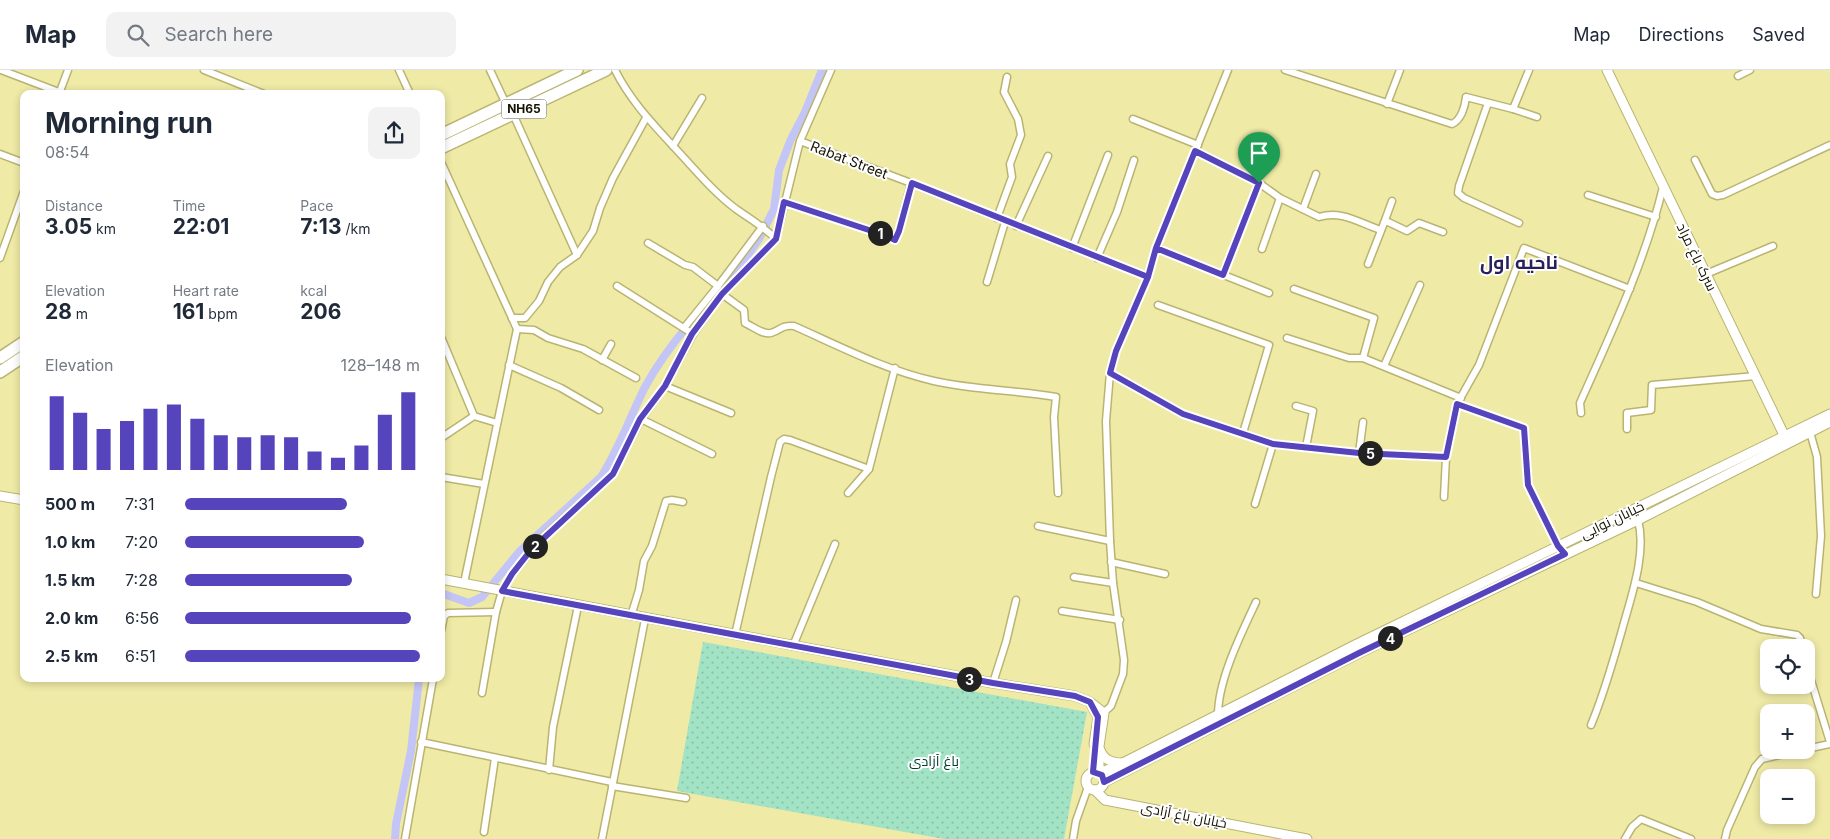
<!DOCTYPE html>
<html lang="en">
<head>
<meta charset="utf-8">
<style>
	body { margin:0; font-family:Inter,Cairo,sans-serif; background:#f2f2f3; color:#1f2937; height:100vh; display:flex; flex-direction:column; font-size:19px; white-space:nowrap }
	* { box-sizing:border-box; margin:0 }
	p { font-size:16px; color:#747a83 }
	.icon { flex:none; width:28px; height:28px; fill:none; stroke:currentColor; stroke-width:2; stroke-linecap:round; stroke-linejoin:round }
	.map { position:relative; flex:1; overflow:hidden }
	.sheet { position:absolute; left:20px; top:20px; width:425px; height:592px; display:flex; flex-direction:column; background:#fff; border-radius:10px; box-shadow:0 2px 8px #0003 }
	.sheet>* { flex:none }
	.fabs { position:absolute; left:1760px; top:569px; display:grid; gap:10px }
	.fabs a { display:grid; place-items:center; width:55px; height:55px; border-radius:10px; background:#fff; box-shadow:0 2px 8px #0003; font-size:25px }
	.pin { position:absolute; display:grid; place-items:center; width:42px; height:42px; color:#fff; margin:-51px -21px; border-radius:50% 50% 50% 0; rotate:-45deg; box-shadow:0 0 5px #0007 }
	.pin .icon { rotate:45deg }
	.km { position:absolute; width:25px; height:25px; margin:-12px; border-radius:50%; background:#222; color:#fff; font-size:14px; line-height:25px; text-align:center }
	.round { display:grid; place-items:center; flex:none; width:52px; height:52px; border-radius:10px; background:#f2f2f3 }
	.summary { display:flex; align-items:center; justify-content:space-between; height:85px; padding:0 25px }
	h1 { font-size:28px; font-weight:700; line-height:38px }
	.figures { display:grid; grid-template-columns:repeat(3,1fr); gap:8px; height:85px; padding:5px 25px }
	.figures div { display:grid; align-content:center }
	.figures b { font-size:21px; font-weight:700 }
	.figures small { font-size:14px; font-weight:400 }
	.figures p { font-size:14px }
	.chart { height:140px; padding:10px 25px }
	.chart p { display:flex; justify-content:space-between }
	.chart svg { width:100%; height:90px; margin-top:5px; stroke:#5644bc; stroke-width:6 }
	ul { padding:0 25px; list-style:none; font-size:16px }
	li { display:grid; grid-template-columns:80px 60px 1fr; align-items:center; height:38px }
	li i { height:12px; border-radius:6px; background:#5644bc }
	header { display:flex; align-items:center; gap:30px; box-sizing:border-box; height:70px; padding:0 25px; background:#fff; border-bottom:1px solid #e0e1e3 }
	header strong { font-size:24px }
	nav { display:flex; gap:28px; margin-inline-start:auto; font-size:18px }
	.search { width:350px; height:45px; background:#f2f2f3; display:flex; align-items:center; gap:12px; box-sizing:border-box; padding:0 18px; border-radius:10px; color:#747a83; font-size:19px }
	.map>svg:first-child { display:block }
</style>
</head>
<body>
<header>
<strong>Map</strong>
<div class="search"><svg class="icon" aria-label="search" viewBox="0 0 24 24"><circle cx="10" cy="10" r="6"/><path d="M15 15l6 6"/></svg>Search here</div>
<nav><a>Map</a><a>Directions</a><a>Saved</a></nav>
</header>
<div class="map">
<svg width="1830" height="769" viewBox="0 0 1830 769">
	<defs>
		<pattern id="park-dots" width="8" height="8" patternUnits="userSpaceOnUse" patternTransform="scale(1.25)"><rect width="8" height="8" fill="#a1e3c4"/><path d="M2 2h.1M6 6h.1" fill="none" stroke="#8ac2a7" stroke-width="1.8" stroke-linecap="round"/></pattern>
	</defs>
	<rect width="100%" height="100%" fill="#efeaa6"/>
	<path fill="url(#park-dots)" d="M 703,572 L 1087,642 L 1064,769 L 944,769 L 677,721 Z"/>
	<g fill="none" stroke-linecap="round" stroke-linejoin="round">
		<g stroke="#c4c5f7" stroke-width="8">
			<path d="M 728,206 L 748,185 L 759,169 L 774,139 L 779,100 L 791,69 L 805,42 L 822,0"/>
			<path d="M 441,523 L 469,533 L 482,527 L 519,482 L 601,407 C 619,379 630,347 645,317 C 657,295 673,273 689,254"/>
			<path d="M 395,769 L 396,754 L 411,681 L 419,609"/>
		</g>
		<defs>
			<g id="street">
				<path d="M 1,0 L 64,24"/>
				<path d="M 204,0 L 264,24"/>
				<path d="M 399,0 L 410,24"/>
				<path d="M 490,0 L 506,34"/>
				<path d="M 615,0 C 630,30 651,52 673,76 C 694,98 712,121 736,139 C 750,149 764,157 776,169"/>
				<path d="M 1285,0 L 1452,54 C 1461,50 1465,37 1466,27 L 1513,39 L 1537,47"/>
				<path d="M 1738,6 L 1750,0"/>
				<path d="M 59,24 L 68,0"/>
				<path d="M 1488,33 L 1459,116 L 1458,123 L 1464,128 L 1519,153"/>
				<path d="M 1387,34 L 1400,0"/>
				<path d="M 1513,39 L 1529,0"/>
				<path d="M 513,44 L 577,185"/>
				<path d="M 1133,49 L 1198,75"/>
				<path d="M 800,71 L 911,113 L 1148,207"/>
				<path d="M 673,76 L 702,28"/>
				<path d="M 1195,81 L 1259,113 L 1280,128 L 1319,147 C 1342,140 1359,153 1381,160"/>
				<path d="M 0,84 L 24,93"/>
				<path d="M 1695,90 L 1712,124 L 1717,126 L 1723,125 L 1830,75"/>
				<path d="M 441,92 L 517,259 L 464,513"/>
				<path d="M 1588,125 L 1656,147"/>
				<path d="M 785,132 L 887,166 L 895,170 L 899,161 L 911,113"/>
				<path d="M 1303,139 L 1316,104"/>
				<path d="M 997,148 L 1012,107 L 1010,94 L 1021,65 L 1018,49 L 1004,22 L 1007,7"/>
				<path d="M 1384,153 L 1392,131"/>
				<path d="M 1016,156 L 1048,86"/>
				<path d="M 648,173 L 685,195 L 693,197 L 718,216"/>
				<path d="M 1072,178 L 1108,85"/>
				<path d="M 1156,178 L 1269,223"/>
				<path d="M 1262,179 L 1280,128"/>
				<path d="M 0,188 L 24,121"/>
				<path d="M 1097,188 L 1117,142 L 1134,90"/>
				<path d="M 1368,194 L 1384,153 L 1386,151 L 1407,161 L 1419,153 L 1443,162"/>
				<path d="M 1706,204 L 1773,176"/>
				<path d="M 1223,205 L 1259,113"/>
				<path d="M 987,212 L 1005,152"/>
				<path d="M 617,216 L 693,264"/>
				<path d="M 1294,219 L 1374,248 L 1363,288"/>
				<path d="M 722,224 L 744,240 L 745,253 C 752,256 763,265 771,263 C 782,260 780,255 794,256 C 839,276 885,300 934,311 C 974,320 1015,320 1056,327 L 1054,347 L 1058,423"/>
				<path d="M 1158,235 L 1269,275 L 1243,363"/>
				<path d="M 512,248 L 525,248 L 539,231 L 548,212 L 560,197 L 577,185 L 593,161 L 600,138 L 613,108 L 646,48"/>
				<path d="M 684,258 L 718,216 L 763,156"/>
				<path d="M 517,259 L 534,260 L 548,268 L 583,279 L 636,308"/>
				<path d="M 441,267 L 474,346 L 497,353"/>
				<path d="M 1287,268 L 1349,288 L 1363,288 L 1461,328"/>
				<path d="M 602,290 L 611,274"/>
				<path d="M 509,295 L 561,318 L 599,340"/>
				<path d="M 1384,296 L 1420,215"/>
				<path d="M 1110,303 L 1183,344 L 1273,374 L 1359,383 L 1446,387 L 1457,334 L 1524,358 L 1528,415 L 1558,476 L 1565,484"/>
				<path d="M 665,316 L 731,343"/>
				<path d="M 1457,334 L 1479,295 L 1524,178 L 1630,219"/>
				<path d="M 1296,336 L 1313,341 L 1306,377"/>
				<path d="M 1581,343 L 1580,333 C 1611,263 1645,192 1663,117"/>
				<path d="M 641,349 L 712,384"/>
				<path d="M 1627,359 L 1627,343 L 1651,340 L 1652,315 L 1756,306"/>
				<path d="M 1810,362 L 1817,387 L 1821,466 L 1816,524"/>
				<path d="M 441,368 L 474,346"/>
				<path d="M 1359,383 L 1363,352"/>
				<path d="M 441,407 L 484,414"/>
				<path d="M 848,423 L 869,399 L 895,298"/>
				<path d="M 1444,427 L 1446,387"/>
				<path d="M 1255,434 L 1273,374"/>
				<path d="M 1038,456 L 1110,471"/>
				<path d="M 1111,492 L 1165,504"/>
				<path d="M 1074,507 L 1113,513"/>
				<path d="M 1636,513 L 1697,532 L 1761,559 L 1797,565 L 1800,568 L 1802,578"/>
				<path d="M 1062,541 L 1120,550"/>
				<path d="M 631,546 L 639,520 L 644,491 L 652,476 L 666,431 L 672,430 L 683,432"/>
				<path d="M 441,561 L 444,546 L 448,543 L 496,542"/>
				<path d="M 735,565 L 771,407 L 780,372 L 784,369 L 790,370 L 869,399"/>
				<path d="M 793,576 L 835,474"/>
				<path d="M 1806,594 L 1830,672"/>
				<path d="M 993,613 L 1006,572 L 1016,530"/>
				<path d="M 482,623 L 496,542 L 502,521 L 512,504 L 542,468 L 613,404 L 641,349 L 665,316 L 693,264 L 722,224 L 776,169 L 800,71 L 831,0"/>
				<path d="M 1101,645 L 1111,636 L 1123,604 L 1124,590 L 1113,513 L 1110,471 L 1106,351 L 1110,303 L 1116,281 L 1148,207 L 1156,178 L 1228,0"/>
				<path d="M 1218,645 C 1218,610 1241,564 1256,532"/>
				<path d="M 1591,655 C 1604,624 1613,592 1622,560 C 1631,527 1647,483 1638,450"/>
				<path d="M 421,672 L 612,712"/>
				<path d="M 1806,679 L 1830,674"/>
				<path d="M 549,700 L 553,657 L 578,536"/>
				<path d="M 612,716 L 686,728"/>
				<path d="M 484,762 L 495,688"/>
				<path d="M 405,769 L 433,609"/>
				<path d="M 602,769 L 645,549"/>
				<path d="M 1073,769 L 1076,751 L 1088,717"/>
				<path d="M 1625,769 L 1632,757 L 1641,749 L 1691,769"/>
				<path d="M 1725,769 L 1727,760 L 1755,697 L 1762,689 L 1801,680"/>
			</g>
			<g id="secondary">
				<path d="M 1607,0 L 1787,371"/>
				<path d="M 0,426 L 24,430"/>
				<path d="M 441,509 L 993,613 L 1075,626 L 1090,632 L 1104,643 L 1099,676 L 1099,703 L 1115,697 L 1355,575 L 1830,344"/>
				<path d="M 1091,634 L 1098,647 L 1094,674"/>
				<path d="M 1100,680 C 1104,691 1113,693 1123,693"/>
				<circle cx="1095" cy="711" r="9"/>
				<path d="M 1104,712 L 1359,583 L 1638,450 L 1830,352"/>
				<path d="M 1095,720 L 1105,730 L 1307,769"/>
			</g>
			<g id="highway">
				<path d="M 441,65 L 577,0"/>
				<path d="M 441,78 L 606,0"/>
				<path d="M 0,288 L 24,272"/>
				<path d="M 0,302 L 24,286"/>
			</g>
		</defs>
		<use href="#street" stroke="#bab472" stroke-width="9"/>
		<use href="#secondary" stroke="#bab472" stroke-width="11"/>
		<use href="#highway" stroke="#bab472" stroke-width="14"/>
		<use href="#street" stroke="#fff" stroke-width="6"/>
		<use href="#secondary" stroke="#fff" stroke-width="9"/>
		<use href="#highway" stroke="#fff" stroke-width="11"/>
	</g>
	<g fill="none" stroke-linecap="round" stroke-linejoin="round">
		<defs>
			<path id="route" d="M 1259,113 L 1223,205 L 1156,178 L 1148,207 L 912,113 L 899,161 L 895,170 L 887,166 L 784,132 L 776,169 L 722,224 L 692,264 L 665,316 L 640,349 L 613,404 L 531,480 L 512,504 L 502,521 L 993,613 L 1075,626 L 1090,632 L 1098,647 L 1093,702 L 1102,705 L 1104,712 L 1359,583 L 1565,484 L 1558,476 L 1528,415 L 1524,358 L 1457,334 L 1446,387 L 1359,383 L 1273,374 L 1183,344 L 1110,303 L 1116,281 L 1148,207 L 1156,178 L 1195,81 L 1259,113"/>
		</defs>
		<use href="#route" stroke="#fff" stroke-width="10"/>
		<use href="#route" stroke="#5644bc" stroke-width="6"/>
	</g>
	<g text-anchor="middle" stroke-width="4" stroke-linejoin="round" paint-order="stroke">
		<rect fill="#fff" stroke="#5b594c" stroke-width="1" x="501.5" y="29.5" width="45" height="19" rx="4"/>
		<g font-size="12" font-weight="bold" fill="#151200">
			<text x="524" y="43">NH65</text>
		</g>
		<g font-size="14" fill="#151200" stroke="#fff">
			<text transform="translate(849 90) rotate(21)" y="5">Rabat Street</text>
			<text transform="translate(1697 187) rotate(64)" y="5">سرک باغ مراد</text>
			<text transform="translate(1612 450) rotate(-26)" y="5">خیابان نوایی</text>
			<text transform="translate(1184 745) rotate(11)" y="5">خیابان باغ آزادی</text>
		</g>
		<g font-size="14" fill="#00402b" stroke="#fff">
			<text x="934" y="696">باغ آزادی</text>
		</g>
		<g font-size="19" font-weight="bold" fill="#28205a" stroke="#fff">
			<text x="1519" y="199">ناحیه اول</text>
		</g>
	</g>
</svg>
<div class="fabs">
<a><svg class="icon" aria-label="locate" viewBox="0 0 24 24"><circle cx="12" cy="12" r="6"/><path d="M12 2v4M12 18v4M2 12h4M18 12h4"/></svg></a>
<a>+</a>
<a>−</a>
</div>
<div class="pin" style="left:1259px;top:113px;background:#1e9e55"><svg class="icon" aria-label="arrive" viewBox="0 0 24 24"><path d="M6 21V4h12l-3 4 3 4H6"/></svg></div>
<b class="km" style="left:880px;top:163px">1</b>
<b class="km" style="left:535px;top:476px">2</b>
<b class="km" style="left:969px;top:609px">3</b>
<b class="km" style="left:1390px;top:568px">4</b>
<b class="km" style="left:1370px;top:383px">5</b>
<section class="sheet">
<div class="summary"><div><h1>Morning run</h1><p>08:54</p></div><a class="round"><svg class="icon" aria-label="share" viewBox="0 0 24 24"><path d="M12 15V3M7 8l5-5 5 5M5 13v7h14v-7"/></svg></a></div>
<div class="figures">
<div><p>Distance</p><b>3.05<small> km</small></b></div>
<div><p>Time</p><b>22:01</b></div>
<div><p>Pace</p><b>7:13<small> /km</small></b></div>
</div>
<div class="figures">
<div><p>Elevation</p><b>28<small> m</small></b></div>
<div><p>Heart rate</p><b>161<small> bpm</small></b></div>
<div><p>kcal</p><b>206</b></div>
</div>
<div class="chart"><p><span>Elevation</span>128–148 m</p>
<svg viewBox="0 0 160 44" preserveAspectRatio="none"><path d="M5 44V8M15 44V16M25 44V24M35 44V20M45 44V14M55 44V12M65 44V19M75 44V27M85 44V28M95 44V27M105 44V28M115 44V35M125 44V38M135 44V32M145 44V17M155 44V6"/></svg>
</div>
<ul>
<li><b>500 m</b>7:31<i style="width:69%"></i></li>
<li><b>1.0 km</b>7:20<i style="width:76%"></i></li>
<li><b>1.5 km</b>7:28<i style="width:71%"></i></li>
<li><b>2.0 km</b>6:56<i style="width:96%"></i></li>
<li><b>2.5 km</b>6:51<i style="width:100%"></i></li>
</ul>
</section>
</div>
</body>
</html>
